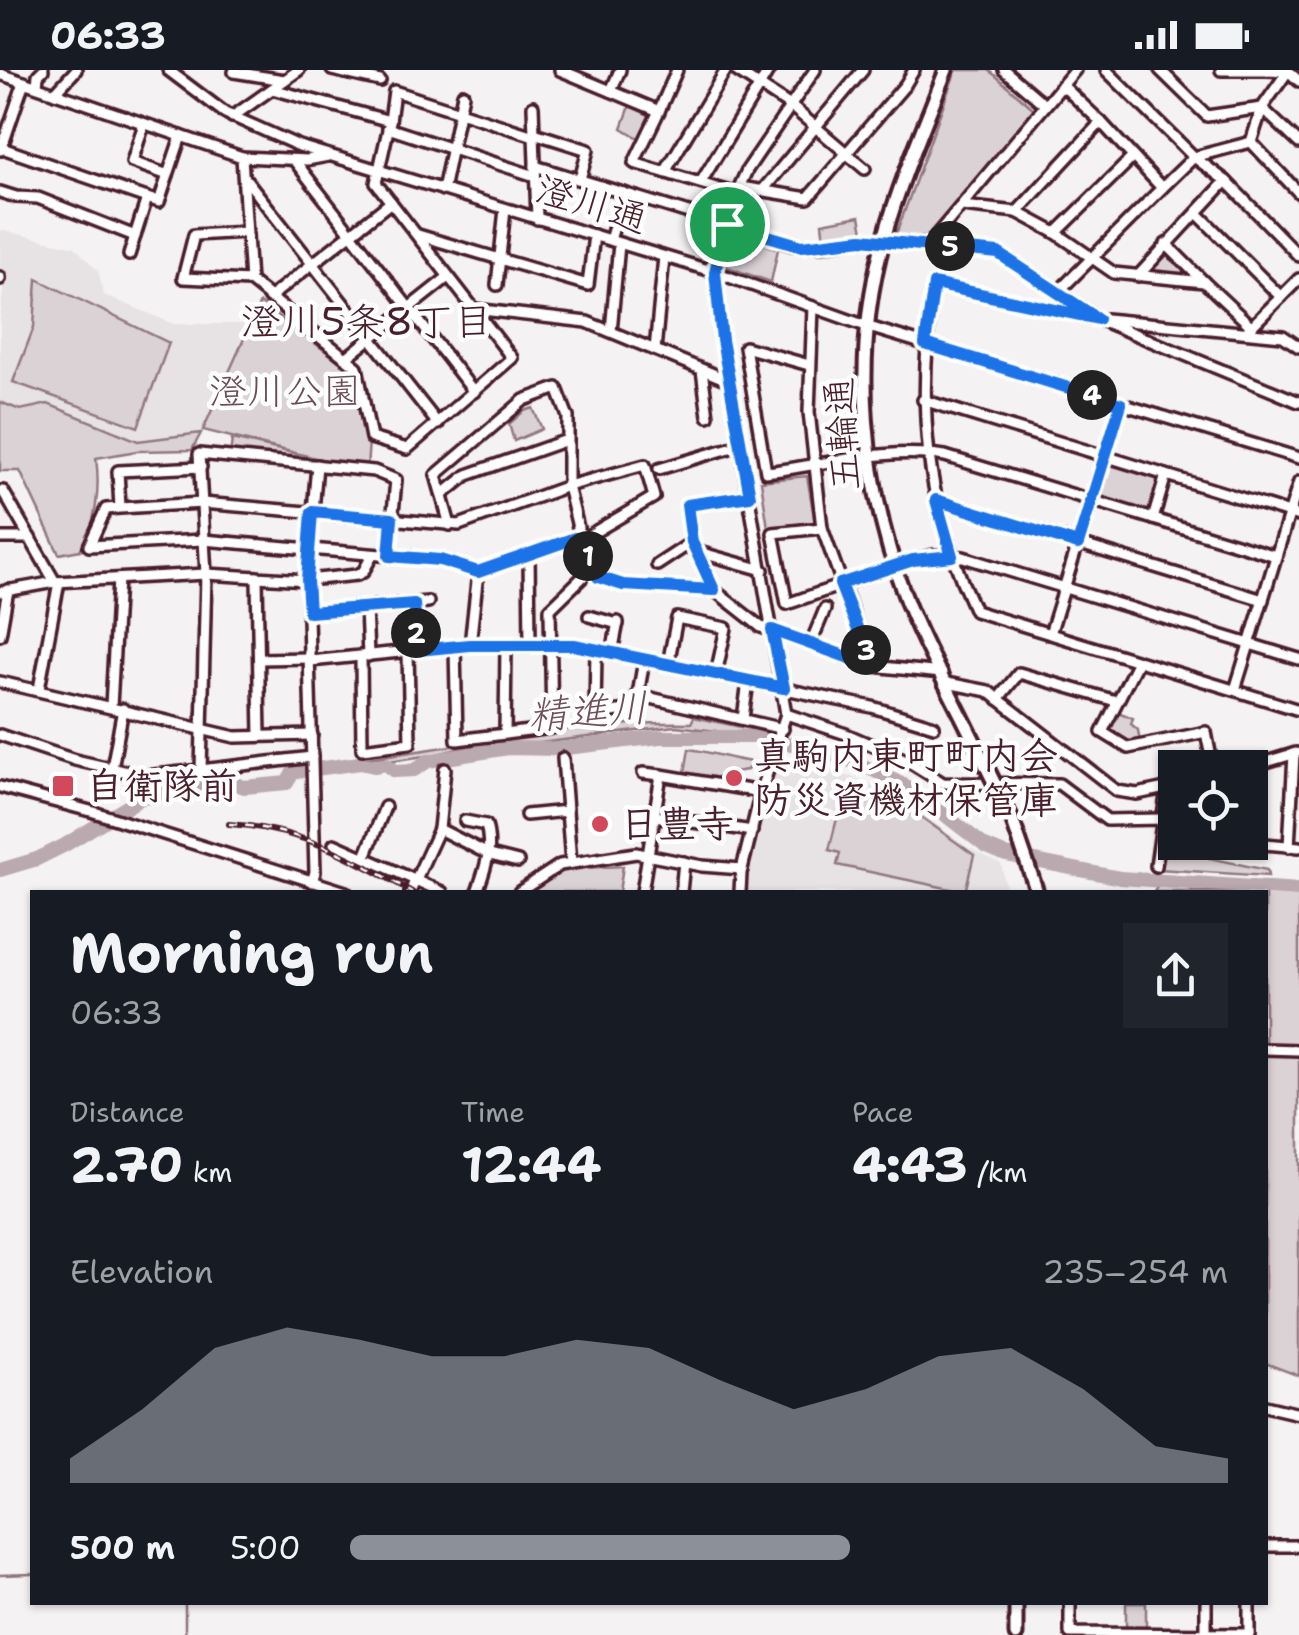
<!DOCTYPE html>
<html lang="en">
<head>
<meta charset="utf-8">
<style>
	body { margin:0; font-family:"Shantell Sans","Klee One",sans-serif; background:#20242c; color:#f1f3f6; height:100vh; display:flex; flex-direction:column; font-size:38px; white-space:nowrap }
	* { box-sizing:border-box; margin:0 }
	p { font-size:32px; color:#9ea1a6 }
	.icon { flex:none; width:55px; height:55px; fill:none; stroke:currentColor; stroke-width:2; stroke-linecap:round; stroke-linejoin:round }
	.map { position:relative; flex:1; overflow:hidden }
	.details { position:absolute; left:30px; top:820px; width:1238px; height:715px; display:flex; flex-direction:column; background:#171b24; border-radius:0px; box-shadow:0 2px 8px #0004 }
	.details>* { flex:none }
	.buttons { position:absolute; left:1158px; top:680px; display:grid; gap:20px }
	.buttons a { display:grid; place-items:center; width:110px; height:110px; border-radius:0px; background:#171b24; box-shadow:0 2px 8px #0004; font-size:50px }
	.pin { position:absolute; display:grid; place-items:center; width:85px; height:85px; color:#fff; margin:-42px; border:5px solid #fff; border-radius:50%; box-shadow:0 2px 10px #0007 }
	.km { position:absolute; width:50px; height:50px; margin:-25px; border-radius:50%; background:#222; color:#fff; font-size:28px; line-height:50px; text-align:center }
	.round { display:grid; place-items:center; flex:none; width:105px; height:105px; border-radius:0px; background:#20242c }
	.summary { display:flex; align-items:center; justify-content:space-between; height:170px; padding:0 40px }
	h1 { font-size:55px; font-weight:700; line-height:75px }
	.metrics { display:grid; grid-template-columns:repeat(3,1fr); gap:15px; height:170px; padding:10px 40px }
	.metrics div { display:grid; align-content:center }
	.metrics b { font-size:50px; font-weight:700 }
	.metrics small { font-size:28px; font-weight:400 }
	.metrics p { font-size:28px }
	.chart { height:280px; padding:20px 40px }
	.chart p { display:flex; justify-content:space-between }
	.chart svg { width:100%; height:180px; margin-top:10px; fill:#8c9099; opacity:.7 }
	ul { padding:0 40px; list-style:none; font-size:32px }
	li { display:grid; grid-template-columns:160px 120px 1fr; align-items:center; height:75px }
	li i { height:25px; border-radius:12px; background:#8c9099 }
	.status { display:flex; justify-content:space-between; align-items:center; height:70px; padding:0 50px; background:#171b24; direction:ltr }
	.status svg { height:28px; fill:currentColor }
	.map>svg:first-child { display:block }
</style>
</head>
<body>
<div class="status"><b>06:33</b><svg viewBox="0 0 49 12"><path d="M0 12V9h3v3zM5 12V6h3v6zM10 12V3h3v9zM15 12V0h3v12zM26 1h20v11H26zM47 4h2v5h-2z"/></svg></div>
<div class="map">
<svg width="1299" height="1565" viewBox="0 0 1299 1565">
	<rect width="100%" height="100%" fill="#f4f2f2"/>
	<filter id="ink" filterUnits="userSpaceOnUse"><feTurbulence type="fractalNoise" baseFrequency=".01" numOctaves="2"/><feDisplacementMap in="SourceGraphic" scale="20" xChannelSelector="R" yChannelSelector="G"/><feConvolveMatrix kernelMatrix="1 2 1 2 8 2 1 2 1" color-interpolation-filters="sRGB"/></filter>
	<g filter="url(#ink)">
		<g fill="#e7e2e3">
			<path d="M 0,160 L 75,177 L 98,201 L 104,225 L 174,254 L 248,254 L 201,363 L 139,370 L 48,333 L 20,339 L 0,331 L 0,252 L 4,210 L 0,209 Z"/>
			<path d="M 779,694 L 853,707 L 896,725 L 967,777 L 1001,794 L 1007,822 L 746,822 L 747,805 L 770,711 Z"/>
		</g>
		<g fill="#dbd2d5" stroke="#927880" stroke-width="2.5">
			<path d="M 956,0 L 989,0 L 1035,40 L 930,167 L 925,171 L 895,167 Z"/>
			<path d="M 630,36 L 651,46 L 640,69 L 622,58 Z"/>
			<path d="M 860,146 L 863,162 L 824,169 L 822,153 Z"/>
			<path d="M 736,164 L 778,179 L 771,212 L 727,197 L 724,191 L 731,166 Z"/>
			<path d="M 1164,183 L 1185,202 L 1184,204 L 1150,202 Z"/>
			<path d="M 37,209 L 169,273 L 138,357 L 13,312 L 34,257 Z"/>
			<path d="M 260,233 L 354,302 L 369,370 L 367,400 L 330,391 L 330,393 L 230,386 L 232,369 L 328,391 L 203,360 Z"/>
			<path d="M 0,332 L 20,340 L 48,334 L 138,371 L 201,363 L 192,380 L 137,381 L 96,388 C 100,417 97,455 80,480 L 59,484 L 20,401 L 0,401 Z"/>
			<path d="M 533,338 L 542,359 L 514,371 L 509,354 L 524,341 Z"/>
			<path d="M 1108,392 L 1160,409 L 1150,443 L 1097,426 Z"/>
			<path d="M 807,406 L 815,452 L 768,458 L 761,411 Z"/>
			<path d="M 1118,642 L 1133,648 L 1131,654 L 1138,660 L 1140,674 L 1128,676 L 1110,665 L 1110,657 Z"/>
			<path d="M 694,647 L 774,664 L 773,668 L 676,656 L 484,680 L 470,676 L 433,685 L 315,701 L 315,694 C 441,683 564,650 691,653 Z"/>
			<path d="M 689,679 C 712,682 729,689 752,692 L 747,700 L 733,702 L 731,716 L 684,708 Z"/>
			<path d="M 844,721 L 917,744 L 974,785 L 965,822 L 837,795 L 840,783 L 829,780 Z"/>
			<path d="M 1175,769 L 1175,772 L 1202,773 L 1209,788 L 1267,800 L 1268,806 L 1158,799 L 1160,781 Z"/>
			<path d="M 623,796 L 619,822 L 529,822 L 563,799 Z"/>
			<path d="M 1158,815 L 1299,823 L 1299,1306 L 1265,1293 L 1265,822 L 1154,822 Z"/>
			<rect x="1126" y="1533" width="20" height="30"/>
		</g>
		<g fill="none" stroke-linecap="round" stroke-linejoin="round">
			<g stroke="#8d727a" stroke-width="2.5">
				<path d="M 0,1505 L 32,1504"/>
				<path d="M 185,1532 L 185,1565"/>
			</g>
			<path stroke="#baa9ae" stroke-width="14" d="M 0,800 L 37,789 L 65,775 L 143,727 L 228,711 L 244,717 L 287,713 L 293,702 L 360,693 L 374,696 L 386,694 L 395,701 L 414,700 L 428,691 L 508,678 L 558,679 L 660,667 L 755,667 L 816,679 L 860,694 L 910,718 L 985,776 L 1006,785 L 1120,808 L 1299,820"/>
			<defs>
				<g id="minor">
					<path d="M 168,0 L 225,43 L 299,76 L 715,202 L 869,257 L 1299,388"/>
					<path d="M 235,0 L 234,2 L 284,10"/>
					<path d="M 332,0 L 380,11"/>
					<path d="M 560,0 L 659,41 L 634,93 L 736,124"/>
					<path d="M 735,0 L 792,37 L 865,99"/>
					<path d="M 1004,0 L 1045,35"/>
					<path d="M 1106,0 L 1194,87 L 1226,111 L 1299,186"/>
					<path d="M 1160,0 L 1207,46 L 1262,38 L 1288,1"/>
					<path d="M 1221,0 L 1268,0"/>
					<path d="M 1267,0 L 1288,1 L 1299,11"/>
					<path d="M 0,4 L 242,87 L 307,90 L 328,86"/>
					<path d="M 1062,15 L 1101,52"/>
					<path d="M 37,16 L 38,5 L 43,0"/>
					<path d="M 272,19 L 390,51 L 376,113 L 474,239 L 587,252 L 730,311"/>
					<path d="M 611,21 L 620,0"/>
					<path d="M 55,23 L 76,0"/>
					<path d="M 533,36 L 537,149"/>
					<path d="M 659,41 L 677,0"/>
					<path d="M 232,47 L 299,0"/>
					<path d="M 390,51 L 394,21 L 534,66"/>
					<path d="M 144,54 L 132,92 L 168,105 L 181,66"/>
					<path d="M 388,58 L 535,106"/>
					<path d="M 534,63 L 588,80 L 580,109"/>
					<path d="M 1299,73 L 1262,38 L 1251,72 L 1299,123"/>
					<path d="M 2,78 L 147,128"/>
					<path d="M 1,80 L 24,12"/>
					<path d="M 242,87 L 250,211 L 357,297 L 371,368 L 407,379 L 512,288 L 475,240"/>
					<path d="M 294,90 L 474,322"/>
					<path d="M 535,96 L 793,175 L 821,176 L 862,169"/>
					<path d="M 665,102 L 726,0"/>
					<path d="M 245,108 L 438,354"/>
					<path d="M 701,112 L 769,0"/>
					<path d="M 740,117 L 808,128 L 905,15 L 914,0"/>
					<path d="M 443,120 L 463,24"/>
					<path d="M 762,121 L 863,0"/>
					<path d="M 0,122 L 16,127 L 38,128 L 135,166 L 147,128 L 159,132 L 168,105"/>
					<path d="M 962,136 L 1017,142 L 1056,163 L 1114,203 L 1204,212 L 1252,257"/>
					<path d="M 1017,142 L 1101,52 L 1162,118 L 1194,87 L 1251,72"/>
					<path d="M 1197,143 L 1281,227"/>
					<path d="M 246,162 L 194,165 L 183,208 L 250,211"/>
					<path d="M 1056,163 L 1133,87"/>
					<path d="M 418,165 L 588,215 L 594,165"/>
					<path d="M 610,170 L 624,123"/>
					<path d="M 911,173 L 998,183 L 1092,244"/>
					<path d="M 929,174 L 1075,0"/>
					<path d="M 1166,174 L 1204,212"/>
					<path d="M 129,185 L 135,166"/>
					<path d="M 1138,206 L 1226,111"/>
					<path d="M 0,207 L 0,209"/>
					<path d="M 497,215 L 505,139"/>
					<path d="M 1058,222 L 1162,118"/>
					<path d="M 269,228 L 391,132"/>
					<path d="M 813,237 L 809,342 L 822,458 L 872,596"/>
					<path d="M 1106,249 L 1283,266 L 1299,277"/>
					<path d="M 1248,260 L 1299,209"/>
					<path d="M 611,261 L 619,174"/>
					<path d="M 655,280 L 664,187"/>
					<path d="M 347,287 L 448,207"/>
					<path d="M 809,295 L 745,277 L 766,402 C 824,395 887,377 945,386 L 1276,486"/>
					<path d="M 702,300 L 708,346"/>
					<path d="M 923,330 L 1299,446"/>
					<path d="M 1299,332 L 1098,249 L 934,214 C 916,332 924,433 975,541 L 1299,640"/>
					<path d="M 659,399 L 740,375"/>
					<path d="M 0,421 L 3,421 L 55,512"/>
					<path d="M 442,425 L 467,405 L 567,370"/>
					<path d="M 750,425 L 687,435 L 692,472 L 714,520 L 761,557 L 872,596 L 942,603"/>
					<path d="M 936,430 L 1263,530"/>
					<path d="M 120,438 L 106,439 L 89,476 L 203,470 L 440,490 L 478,502 L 575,468 L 581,470 L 654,427 L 645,395 L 568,416 L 459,455 L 202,433 L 120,438 L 118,401 L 201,397"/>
					<path d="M 1153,449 L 1166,405"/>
					<path d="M 450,455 L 436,405 L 524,330 L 557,318 L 568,347 L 568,416 L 581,470 L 598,507 L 623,515 L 714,520"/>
					<path d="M 822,458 L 773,463 L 787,534 L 913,490 L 934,485 L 963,487 L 1299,589"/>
					<path d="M 0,468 L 30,468"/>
					<path d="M 695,481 L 763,500"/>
					<path d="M 529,484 L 530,575"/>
					<path d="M 657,495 L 692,472"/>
					<path d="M 257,508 L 260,666"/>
					<path d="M 0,522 L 55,512 L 206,504 L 307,510 L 357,505 L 363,502 L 372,486"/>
					<path d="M 414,534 L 417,580"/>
					<path d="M 366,538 L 368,586"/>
					<path d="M 309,542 L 428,532"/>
					<path d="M 589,546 L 618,554"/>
					<path d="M 1050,564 L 1121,334"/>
					<path d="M 0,565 L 8,520"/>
					<path d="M 811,573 L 825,539"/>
					<path d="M 470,575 L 478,502"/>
					<path d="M 455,577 L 457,670 L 552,658 L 550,539 L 593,497"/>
					<path d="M 596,580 L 595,644 L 635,639 L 638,625 L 783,659"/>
					<path d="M 612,583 L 618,552"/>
					<path d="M 361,587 L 362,679 L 410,673 L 408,582"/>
					<path d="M 259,589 L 310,588"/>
					<path d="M 310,591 L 470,575 L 574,575 L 872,637 L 934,656"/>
					<path d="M 1138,591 L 1102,662 L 1128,678 L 1206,662 L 1213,698"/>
					<path d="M 668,594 L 677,548 L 726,558 L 716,604"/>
					<path d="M 0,612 L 235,667 L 312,665"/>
					<path d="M 947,613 L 988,621 L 1117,721 L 1137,724 L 1175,716"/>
					<path d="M 39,619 L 59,512"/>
					<path d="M 1235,620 L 1299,412"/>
					<path d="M 638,625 L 644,590"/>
					<path d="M 998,629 L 1019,603 L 1116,631"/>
					<path d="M 111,636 L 118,509"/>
					<path d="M 786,644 L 846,664 L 906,690 L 943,713 L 1059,714 L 1107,750 L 1162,749 L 1175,753"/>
					<path d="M 743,648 L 748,612"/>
					<path d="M 505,664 L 506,575"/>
					<path d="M 0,665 L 75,690 L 145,706 L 201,700"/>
					<path d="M 312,687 L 201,700 L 206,504 L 199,384 L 374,401 L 396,410 L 389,486"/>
					<path d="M 563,688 L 571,793"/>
					<path d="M 112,698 L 123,639"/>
					<path d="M 1246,698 L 1296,683"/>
					<path d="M 643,703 L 661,705"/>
					<path d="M 0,717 L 94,742 L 346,822"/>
					<path d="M 526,745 L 567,741"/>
					<path d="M 654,746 L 752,761"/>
					<path d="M 465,751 L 486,755 C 493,780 485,799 477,822"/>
					<path d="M 439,759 L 445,699"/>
					<path d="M 1241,772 L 1299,777"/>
					<path d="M 334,774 L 442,822"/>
					<path d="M 1289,777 L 1294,684"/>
					<path d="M 365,787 L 385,737"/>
					<path d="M 1156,796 L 1167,718"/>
					<path d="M 312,812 L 315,802 L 307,510 L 317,395"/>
					<path d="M 410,822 L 439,759 L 490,785 L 518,792"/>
					<path d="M 519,822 L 560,795 L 636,783 L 702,796 L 742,799"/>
					<path d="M 642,822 L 661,705 L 761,722"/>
					<path d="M 681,822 L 684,792"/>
					<path d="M 740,822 L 741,803 L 761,722 L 786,644 L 722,270 L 715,202 L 736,124 L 747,100 L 815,0"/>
					<path d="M 1265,979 L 1299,980"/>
					<path d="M 1265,1336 L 1299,1344"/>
					<path d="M 1265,1476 L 1299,1476"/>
					<path d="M 1070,1532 L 1070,1563 L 1249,1564"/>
					<path d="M 1206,1564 L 1206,1532"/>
					<path d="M 1249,1565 L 1249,1532"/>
				</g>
				<g id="major">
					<path d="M 946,0 C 925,54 901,109 885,165 C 850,285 863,416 907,532 C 928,586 959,637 983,690"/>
					<path d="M 1016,1532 L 1016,1565"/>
				</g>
			</defs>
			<use href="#minor" stroke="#4a1f2b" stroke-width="16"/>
			<use href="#major" stroke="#4a1f2b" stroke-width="19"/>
			<use href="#minor" stroke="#fff" stroke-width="9"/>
			<use href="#major" stroke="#fff" stroke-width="11"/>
			<defs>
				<path id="rail" d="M 229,754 C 299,758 353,788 412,822"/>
			</defs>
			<use href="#rail" stroke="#4a1f2b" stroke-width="6"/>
			<use href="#rail" stroke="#fff" stroke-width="2.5" stroke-dasharray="8" stroke-linecap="butt"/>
			<defs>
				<path id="minor-bridge" d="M 862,169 L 911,173"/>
				<path id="major-bridge" d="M 983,690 L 1012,749 L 1037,822"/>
			</defs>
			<use href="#minor-bridge" stroke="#4a1f2b" stroke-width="16" stroke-linecap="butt"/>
			<use href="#major-bridge" stroke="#4a1f2b" stroke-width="19" stroke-linecap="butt"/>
			<use href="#minor-bridge" stroke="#fff" stroke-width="9"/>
			<use href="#major-bridge" stroke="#fff" stroke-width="11"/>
		</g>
	</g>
	<g fill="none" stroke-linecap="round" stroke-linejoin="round" filter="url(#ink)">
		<defs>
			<path id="route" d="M 727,154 L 802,176 L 862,169 L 998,183 L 1098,249 L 934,214 L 925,274 L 1121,334 L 1078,474 L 936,430 L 952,486 L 913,490 L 840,514 L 872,596 L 772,560 L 784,618 L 574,575 L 470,575 L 418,580 L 414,534 L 309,542 L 307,510 L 312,442 L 392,449 L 389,486 L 440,490 L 478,502 L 575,468 L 581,470 L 598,507 L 623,515 L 714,520 L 692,472 L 687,435 L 750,426 L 722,270 L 715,202 Z"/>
		</defs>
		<use href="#route" stroke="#fff" stroke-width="20"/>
		<use href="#route" stroke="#1a73e8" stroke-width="12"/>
	</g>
	<g fill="#d1495b" stroke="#fff" stroke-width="4">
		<circle cx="734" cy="708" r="10"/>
		<rect x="51" y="704" width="24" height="24" rx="5"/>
		<circle cx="600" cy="754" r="10"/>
	</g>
	<g text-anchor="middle" stroke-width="9" stroke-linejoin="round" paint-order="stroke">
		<g font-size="38" fill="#4a1f2b" stroke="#fff">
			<text transform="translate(592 134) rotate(17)" y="13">澄川通</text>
			<text transform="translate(842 364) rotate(-94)" y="13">五輪通</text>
		</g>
		<g font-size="38" fill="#6e4c56" stroke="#fff">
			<text x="285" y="334">澄川公園</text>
		</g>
		<g font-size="38" font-weight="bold" fill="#4a1f2b" stroke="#fff" text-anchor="start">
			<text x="754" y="699">真駒内東町町内会<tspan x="754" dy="44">防災資機材保管庫</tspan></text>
			<text x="86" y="729">自衛隊前</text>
			<text x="620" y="767">日豊寺</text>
		</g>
		<g font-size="40" fill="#4a1f2b" stroke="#fff">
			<text x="367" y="265">澄川5条8丁目</text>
		</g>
		<g font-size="40" font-style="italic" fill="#714f59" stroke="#fff">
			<text transform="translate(588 641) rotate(-4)" y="14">精進川</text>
		</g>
	</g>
</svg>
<div class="buttons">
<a><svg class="icon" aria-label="locate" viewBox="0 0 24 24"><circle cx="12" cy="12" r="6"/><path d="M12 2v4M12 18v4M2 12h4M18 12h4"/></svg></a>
</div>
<div class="pin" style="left:727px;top:154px;background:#1e9e55"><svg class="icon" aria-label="arrive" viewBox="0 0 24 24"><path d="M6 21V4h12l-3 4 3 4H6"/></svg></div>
<b class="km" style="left:588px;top:486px">1</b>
<b class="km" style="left:416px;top:563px">2</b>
<b class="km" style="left:866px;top:580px">3</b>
<b class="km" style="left:1092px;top:325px">4</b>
<b class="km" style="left:950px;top:176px">5</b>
<section class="details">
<div class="summary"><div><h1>Morning run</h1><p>06:33</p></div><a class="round"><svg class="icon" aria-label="share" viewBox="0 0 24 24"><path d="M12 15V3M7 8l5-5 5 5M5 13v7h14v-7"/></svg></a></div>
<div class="metrics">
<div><p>Distance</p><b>2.70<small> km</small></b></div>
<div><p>Time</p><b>12:44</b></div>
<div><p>Pace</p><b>4:43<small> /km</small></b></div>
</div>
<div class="chart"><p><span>Elevation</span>235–254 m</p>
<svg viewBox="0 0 160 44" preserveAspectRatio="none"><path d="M0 44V38L10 26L20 11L30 6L40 9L50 13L60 13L70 9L80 11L90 19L100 26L110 21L120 13L130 11L140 21L150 35L160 38V44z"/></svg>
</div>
<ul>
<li><b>500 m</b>5:00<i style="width:57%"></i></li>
</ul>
</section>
</div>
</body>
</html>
